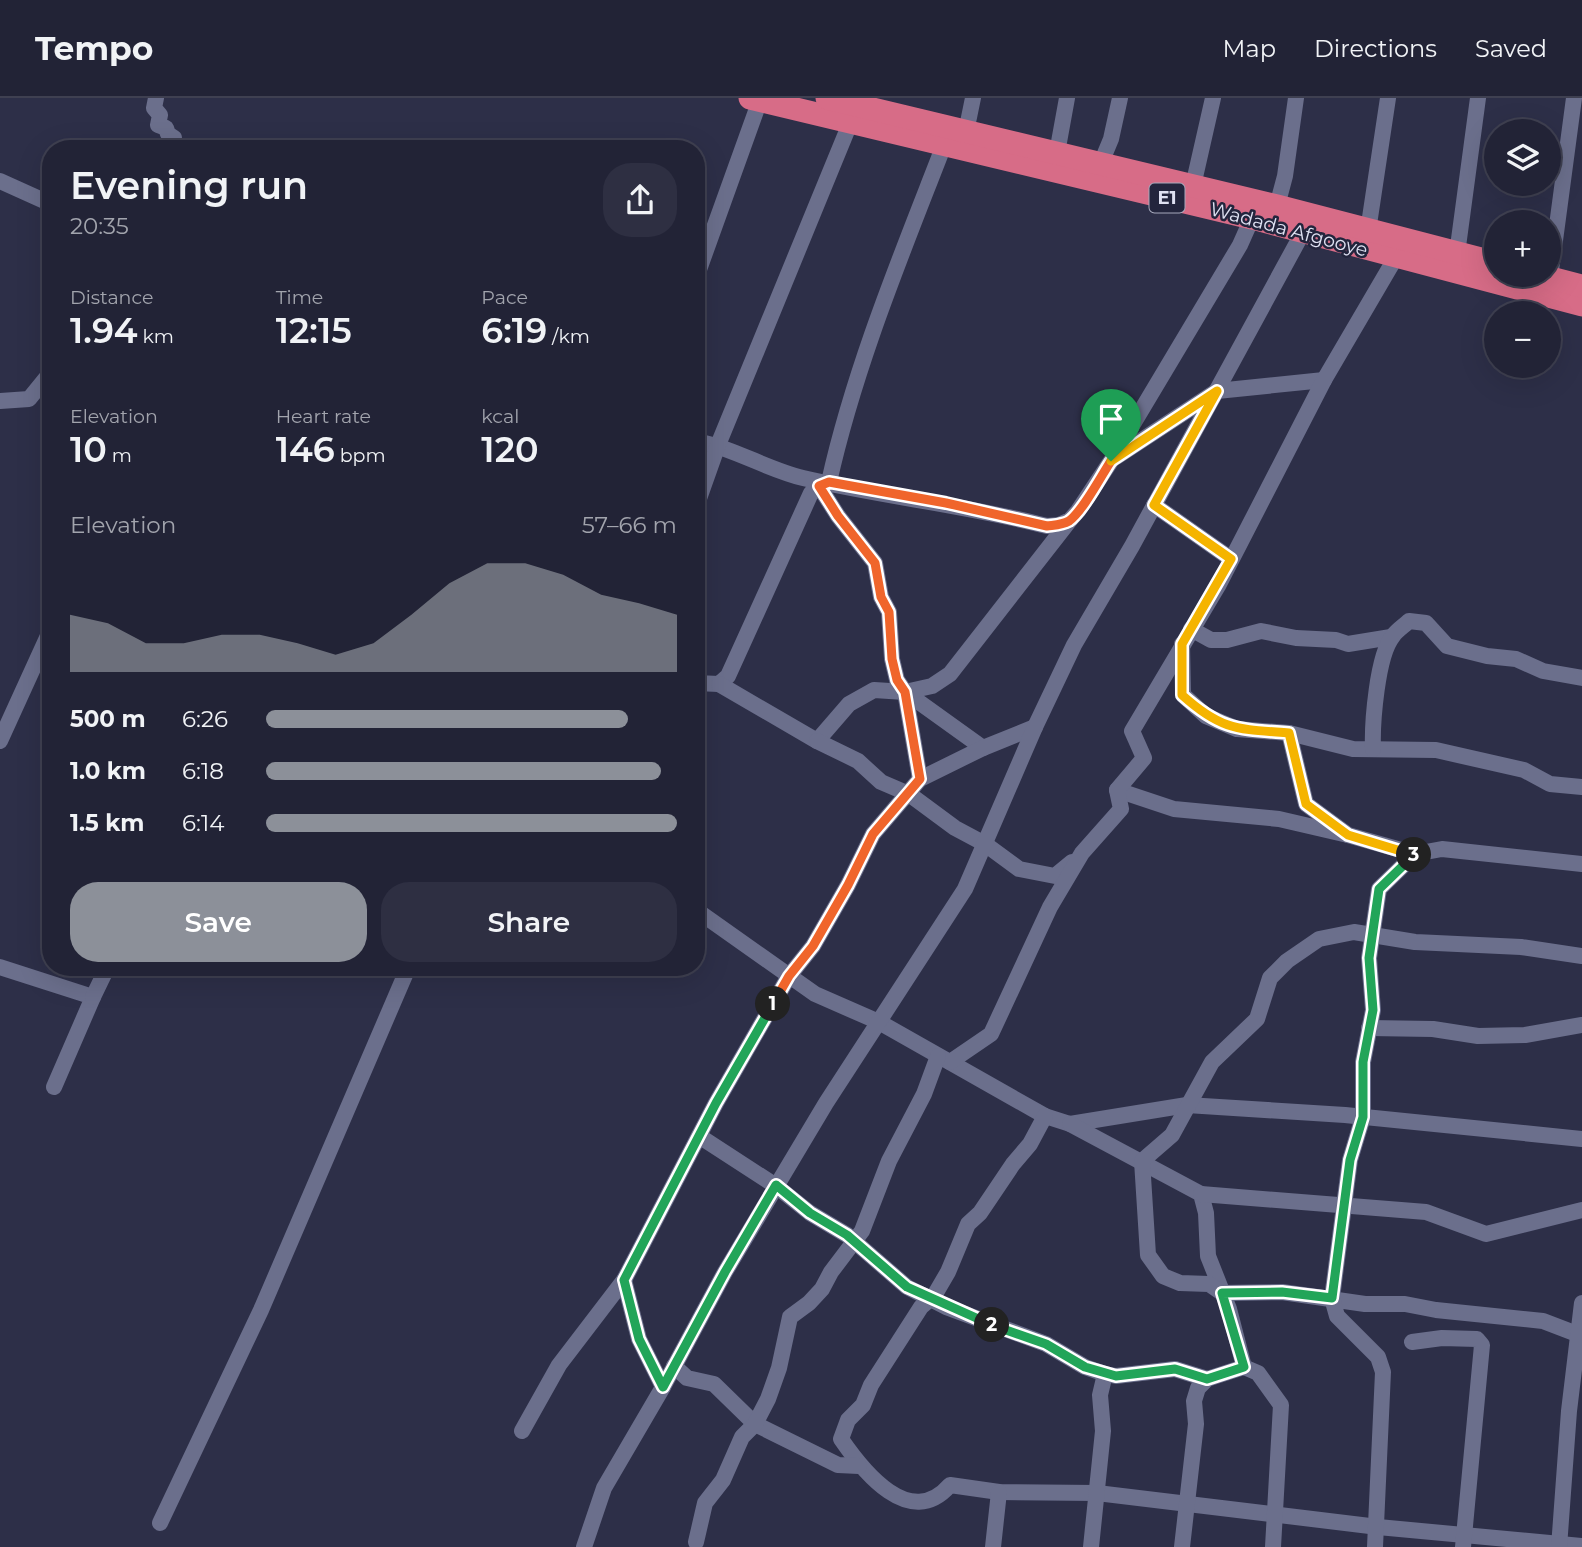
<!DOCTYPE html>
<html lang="en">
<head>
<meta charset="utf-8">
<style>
	body { margin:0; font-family:Montserrat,sans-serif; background:#2e2f42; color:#f1f3f6; height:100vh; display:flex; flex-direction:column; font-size:26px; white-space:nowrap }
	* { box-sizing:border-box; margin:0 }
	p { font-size:23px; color:#a2a4ad }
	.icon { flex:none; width:38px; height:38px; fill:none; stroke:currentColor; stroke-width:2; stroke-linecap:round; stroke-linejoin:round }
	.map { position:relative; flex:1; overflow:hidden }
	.side { position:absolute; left:42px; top:42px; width:663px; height:836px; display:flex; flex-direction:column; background:#222336; border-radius:28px; box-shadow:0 7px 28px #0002,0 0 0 2px #3f4051 }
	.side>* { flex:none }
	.tools { position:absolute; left:1484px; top:21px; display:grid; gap:14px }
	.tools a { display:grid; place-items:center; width:77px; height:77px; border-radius:50%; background:#222336; box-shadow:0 7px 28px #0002,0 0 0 2px #3f4051; font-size:35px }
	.pin { position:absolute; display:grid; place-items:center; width:60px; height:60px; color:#fff; margin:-72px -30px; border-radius:50% 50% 50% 0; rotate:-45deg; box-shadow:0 0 7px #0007 }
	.pin .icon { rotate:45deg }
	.km { position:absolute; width:35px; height:35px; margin:-18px; border-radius:50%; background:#222; color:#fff; font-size:19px; line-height:35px; text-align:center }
	.round { display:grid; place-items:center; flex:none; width:74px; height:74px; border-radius:28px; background:#2e2f42 }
	.head { display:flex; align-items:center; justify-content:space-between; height:119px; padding:0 28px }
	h1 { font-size:38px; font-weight:600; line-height:52px }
	.figures { display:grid; grid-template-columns:repeat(3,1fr); gap:10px; height:119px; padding:7px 28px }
	.figures div { display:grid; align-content:center }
	.figures b { font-size:35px; font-weight:600 }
	.figures small { font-size:19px; font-weight:400 }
	.figures p { font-size:19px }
	.chart { height:196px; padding:14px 28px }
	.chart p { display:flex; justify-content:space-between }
	.chart svg { width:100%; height:126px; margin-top:7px; fill:#8c9099; opacity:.7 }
	.button { display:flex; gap:14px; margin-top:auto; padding:14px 28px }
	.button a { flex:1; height:80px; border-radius:28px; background:#8c9099; color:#fff; font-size:28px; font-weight:600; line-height:80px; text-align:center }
	.button a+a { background:#2e2f42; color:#f1f3f6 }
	ul { padding:0 28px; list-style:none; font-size:23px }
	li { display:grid; grid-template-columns:112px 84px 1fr; align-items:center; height:52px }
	li i { height:18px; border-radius:9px; background:#8c9099 }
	header { display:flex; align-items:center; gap:42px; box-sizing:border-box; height:98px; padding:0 35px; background:#222336; border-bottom:2px solid #3f4051 }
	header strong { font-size:33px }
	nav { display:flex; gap:38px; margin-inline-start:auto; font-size:24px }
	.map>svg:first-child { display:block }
</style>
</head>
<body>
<header>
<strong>Tempo</strong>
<nav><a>Map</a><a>Directions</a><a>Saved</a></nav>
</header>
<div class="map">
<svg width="1582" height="1449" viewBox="0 0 1582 1449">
	<rect width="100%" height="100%" fill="#2d2f48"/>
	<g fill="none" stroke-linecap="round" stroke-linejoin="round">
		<g stroke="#6b6f8c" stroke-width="16">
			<path d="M 156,0 L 154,10 L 160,17 L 158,27 L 166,30 L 168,36 L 174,40 L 174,51"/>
			<path d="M 966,34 L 973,0"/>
			<path d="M 1057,55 L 1067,0"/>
			<path d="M 1101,65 L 1111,41 L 1120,0"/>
			<path d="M 0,83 L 51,106"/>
			<path d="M 1193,88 L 1213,0"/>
			<path d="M 1277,108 L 1285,78 L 1296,0"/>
			<path d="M 1368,133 L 1388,0"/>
			<path d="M 1457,156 L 1478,0"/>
			<path d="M 696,180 L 760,2"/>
			<path d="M 1550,180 L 1574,0"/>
			<path d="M 0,303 L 29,301 L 51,274"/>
			<path d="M 696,343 C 734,350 766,371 803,380 C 884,399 966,407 1047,428 L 1059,427 L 1070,422 L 1078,413 L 1111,363 L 1240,147 L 1252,120"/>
			<path d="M 1116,359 L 1217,293 L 1324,282"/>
			<path d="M 819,388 L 838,418 L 875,465 L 881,499 L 889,514 L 892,561 L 897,582 L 905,594 L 983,650"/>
			<path d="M 1154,407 L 1231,461"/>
			<path d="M 696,409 L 718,347 L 851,23"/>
			<path d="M 1191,531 L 1211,542 L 1227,542 L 1261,533 L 1296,540 L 1336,542 L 1348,546 L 1391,539"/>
			<path d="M 1182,546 L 1183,597 L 1206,618 L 1237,631 L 1289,635 L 1353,651 L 1436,652 L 1524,672 L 1550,686 L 1582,689"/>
			<path d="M 696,585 L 719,586 L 728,578 L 811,395 L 829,384 C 855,268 901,158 944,47"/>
			<path d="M 719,586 L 817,643 L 849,606 L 874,592 L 905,594 L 932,588 L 950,576 L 1070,422"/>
			<path d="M 905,594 L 920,681"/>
			<path d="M 1289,635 L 1306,706 L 1348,737 L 1415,756"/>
			<path d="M 0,643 L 51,531"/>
			<path d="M 817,643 L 858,663 L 881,684 L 909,696 L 955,730 L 985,746 L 1019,771 L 1055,778 L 1072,764"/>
			<path d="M 1373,651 C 1372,626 1377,557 1393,538 C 1397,532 1404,528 1409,523 L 1426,525 L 1447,548 L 1487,558 L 1516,561 L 1543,573 L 1582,580"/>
			<path d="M 1117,692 L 1174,711 L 1279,721 L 1348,737"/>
			<path d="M 699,814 L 815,896 L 879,924 L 1045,1018 L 1070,1026 L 1187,1007 L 1345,1017 L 1582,1041"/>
			<path d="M 0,869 L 93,899 L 54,989"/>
			<path d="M 93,899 L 107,870"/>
			<path d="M 1369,930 L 1433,931 L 1478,938 L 1525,937 L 1582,927"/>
			<path d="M 950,964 L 991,936 L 1050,809 L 1082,755 L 1121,711 L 1117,692 L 1144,660 L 1132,633 L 1218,488 L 1324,282 L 1396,159"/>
			<path d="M 1045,1018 L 1030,1046 L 1013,1066 L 980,1115 L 968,1126 L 948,1174 L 934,1198 L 921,1209 L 871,1287 L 863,1307 L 848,1322 L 841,1341 C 863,1373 910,1433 950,1387 L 999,1394 L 1097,1395 L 1378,1429 L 1582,1448"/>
			<path d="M 1070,1026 L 1201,1096 L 1206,1115 L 1208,1158 L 1229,1211 L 1244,1269 L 1258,1275 L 1281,1307 L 1273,1449"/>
			<path d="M 699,1038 L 776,1088 L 810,1115 L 847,1137 L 907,1189 L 946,1209 L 1046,1246 L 1085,1269 L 1105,1276 L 1116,1278 L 1175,1271 L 1207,1281"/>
			<path d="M 1201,1096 L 1426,1114 L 1486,1136 L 1582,1112"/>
			<path d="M 624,1182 L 639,1241 L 663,1289"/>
			<path d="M 1577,1236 L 1543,1223 L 1436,1212 L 1405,1206 L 1365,1206 L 1282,1194 L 1222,1195 L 1209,1186 L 1180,1185 L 1163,1178 L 1148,1157 L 1142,1063 L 1172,1037 L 1212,964 L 1257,921 L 1270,880 L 1287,863 L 1319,841 L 1354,834 L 1415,844 L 1521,849 L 1582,858"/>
			<path d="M 1412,1244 L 1442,1240 L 1477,1241 L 1482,1247 L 1463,1449"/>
			<path d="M 674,1268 L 687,1280 L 714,1286 L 755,1326 L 838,1367 L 859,1368"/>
			<path d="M 522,1333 L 559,1267 L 624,1182 L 716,1005 L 789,878 L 813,848 L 848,787 L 873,736 L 920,681 L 983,650 L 1035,629"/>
			<path d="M 160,1425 L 261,1212 L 408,870"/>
			<path d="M 696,1444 L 705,1405 L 723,1382 L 742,1339 L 755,1326 L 768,1301 L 779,1270 L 790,1219 L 809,1205 L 822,1191 L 831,1174 L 862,1133 L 889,1063 L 924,996 L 938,958"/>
			<path d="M 584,1449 L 604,1390 L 663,1289 L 725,1174 L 826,1005 L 965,791 L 1035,629 L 1074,547 L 1132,448 L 1303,134"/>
			<path d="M 993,1449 L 999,1394"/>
			<path d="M 1091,1449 L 1103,1333 L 1100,1297 L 1105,1276"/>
			<path d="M 1182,1449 L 1196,1326 L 1194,1303 L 1198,1290 L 1207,1281 L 1244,1269"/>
			<path d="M 1375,1449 L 1383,1274 L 1378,1259 L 1337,1218 L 1332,1200 L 1350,1062 L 1363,1019 L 1363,964 L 1373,912 L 1369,860 L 1379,791 L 1415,756 L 1442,751 L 1582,766"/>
			<path d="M 1559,1449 L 1569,1313 L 1582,1205"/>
		</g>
		<g stroke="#d76c87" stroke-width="23">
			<path d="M 750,0 L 1252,120 L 1582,207"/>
			<path d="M 827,0 L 1277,108 L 1496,165"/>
			<path d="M 1539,177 L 1582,188"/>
		</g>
	</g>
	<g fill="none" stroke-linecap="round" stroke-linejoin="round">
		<defs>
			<path id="split-1" d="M 773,906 L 789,878 L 813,848 L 848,787 L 873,736 L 920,681 L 905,594 L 897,582 L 892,561 L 889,514 L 881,499 L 875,465 L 838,418 L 819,388 L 829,384 L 946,405 L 1047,428 C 1054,427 1062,427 1069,423 C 1083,413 1101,378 1111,363"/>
			<path id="split-2" d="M 773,906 L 716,1005 L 624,1182 L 639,1241 L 663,1289 L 725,1174 L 776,1087 L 810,1115 L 847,1137 L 907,1189 L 992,1227"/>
			<path id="split-3" d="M 992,1227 L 1046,1246 L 1085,1269 L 1116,1278 L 1175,1271 L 1207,1281 L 1244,1269 L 1222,1195 L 1282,1194 L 1332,1200 L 1350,1062 L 1363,1019 L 1363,964 L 1373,912 L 1369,860 L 1379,791 L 1414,757"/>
			<path id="split-4" d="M 1111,363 L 1217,293 L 1154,407 L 1231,461 L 1182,546 L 1182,597 C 1222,633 1238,631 1289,635 L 1306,706 L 1348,737 L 1414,757"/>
		</defs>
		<use href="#split-1" stroke="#fff" stroke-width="14"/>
		<use href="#split-2" stroke="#fff" stroke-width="14"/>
		<use href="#split-3" stroke="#fff" stroke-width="14"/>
		<use href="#split-4" stroke="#fff" stroke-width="14"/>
		<use href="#split-1" stroke="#f0652b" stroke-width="9"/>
		<use href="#split-2" stroke="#22a559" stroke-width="9"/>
		<use href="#split-3" stroke="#22a559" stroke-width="9"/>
		<use href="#split-4" stroke="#f5b400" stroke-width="9"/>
	</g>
	<g text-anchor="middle" stroke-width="5" stroke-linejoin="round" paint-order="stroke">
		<rect fill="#23253d" stroke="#a7a9bc" stroke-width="2" x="1149.5" y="85.5" width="35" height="29" rx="5"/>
		<g font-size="18" font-weight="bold" fill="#dfe1f2">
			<text x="1167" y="106">E1</text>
		</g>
		<g font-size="19" fill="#dfe1f2" stroke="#23253d">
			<text transform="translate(1289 131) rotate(15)" y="7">Wadada Afgooye</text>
		</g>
	</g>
</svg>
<div class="tools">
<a><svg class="icon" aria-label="layers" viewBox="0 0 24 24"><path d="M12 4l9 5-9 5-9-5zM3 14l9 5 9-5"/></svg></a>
<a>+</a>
<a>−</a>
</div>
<div class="pin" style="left:1111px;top:363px;background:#1e9e55"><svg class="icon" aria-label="arrive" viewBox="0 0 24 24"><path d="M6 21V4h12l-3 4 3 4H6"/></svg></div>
<b class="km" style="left:773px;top:906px">1</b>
<b class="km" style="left:992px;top:1227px">2</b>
<b class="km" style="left:1414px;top:757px">3</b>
<section class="side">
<div class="head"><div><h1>Evening run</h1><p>20:35</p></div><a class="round"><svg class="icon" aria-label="share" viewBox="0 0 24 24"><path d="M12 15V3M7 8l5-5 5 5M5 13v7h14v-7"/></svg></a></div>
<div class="figures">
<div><p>Distance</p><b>1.94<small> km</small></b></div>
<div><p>Time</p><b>12:15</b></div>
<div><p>Pace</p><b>6:19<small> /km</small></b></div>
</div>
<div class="figures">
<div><p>Elevation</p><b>10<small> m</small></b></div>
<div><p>Heart rate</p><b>146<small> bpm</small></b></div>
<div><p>kcal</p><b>120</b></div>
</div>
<div class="chart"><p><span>Elevation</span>57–66 m</p>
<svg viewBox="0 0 160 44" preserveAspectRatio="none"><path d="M0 44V24L10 27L20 34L30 34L40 31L50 31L60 34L70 38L80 34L90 24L100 13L110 6L120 6L130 10L140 17L150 20L160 24V44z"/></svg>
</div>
<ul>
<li><b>500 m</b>6:26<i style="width:88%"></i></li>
<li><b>1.0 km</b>6:18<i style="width:96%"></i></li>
<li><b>1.5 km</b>6:14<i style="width:100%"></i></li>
</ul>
<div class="button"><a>Save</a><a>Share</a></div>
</section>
</div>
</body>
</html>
